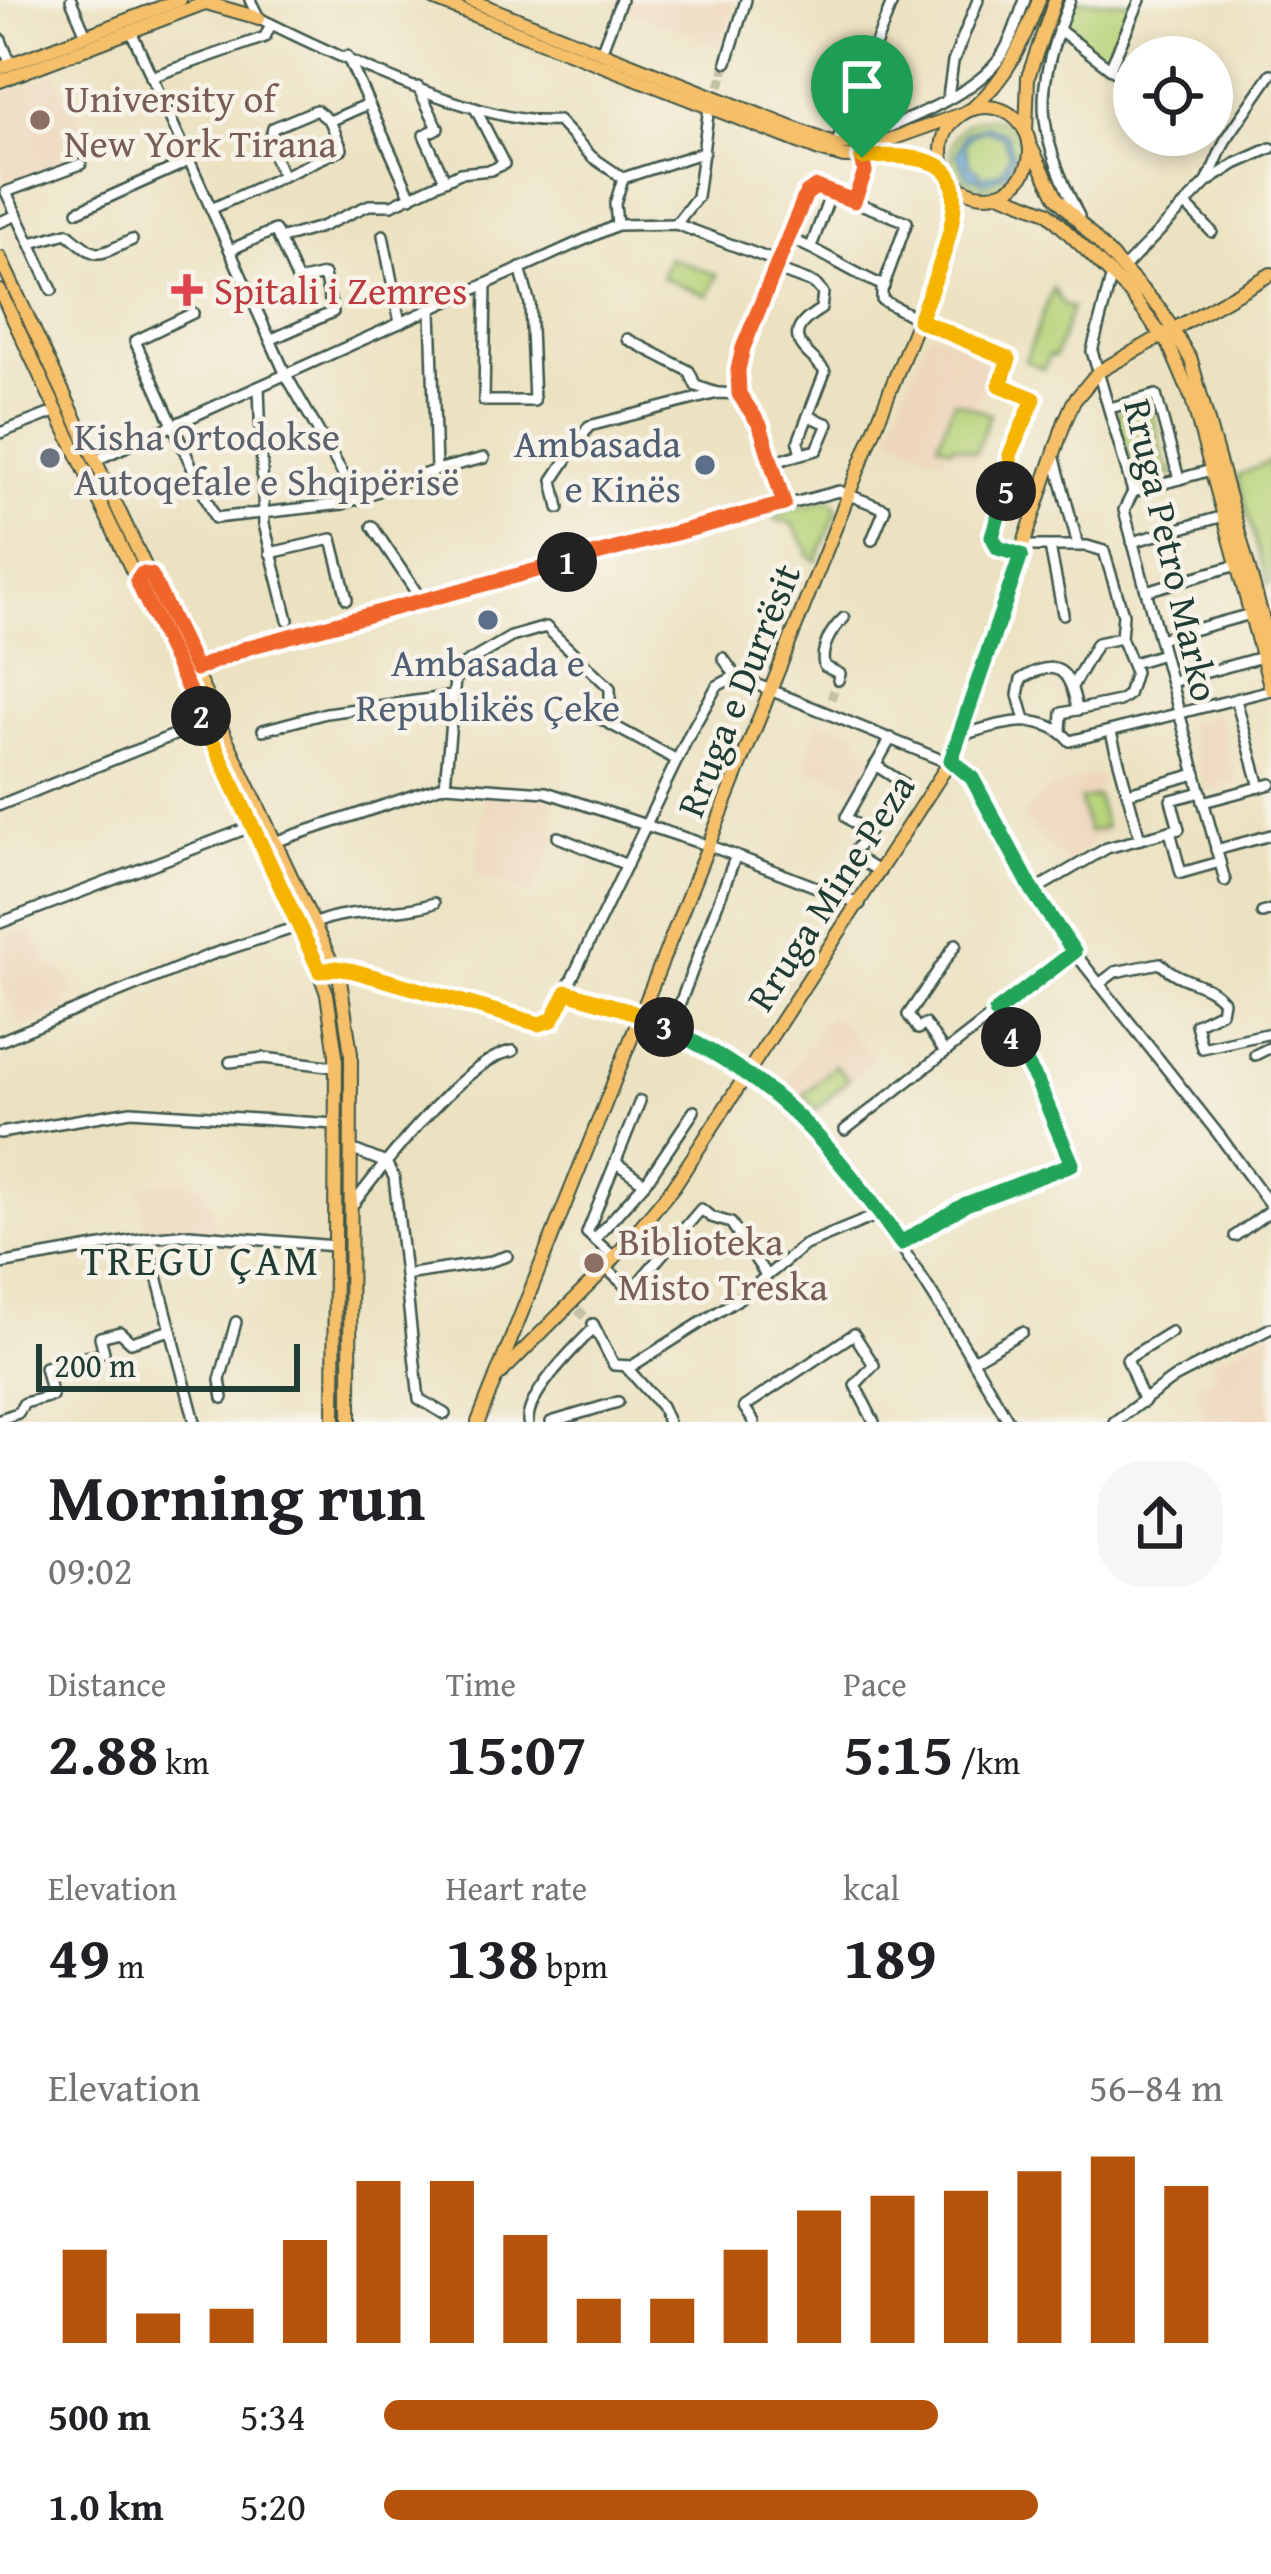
<!DOCTYPE html>
<html lang="en">
<head>
<meta charset="utf-8">
<style>
	body { margin:0; font-family:"Gentium Book Plus",serif; background:#f6f6f6; color:#202124; height:100vh; display:flex; flex-direction:column; font-size:45px; white-space:nowrap }
	* { box-sizing:border-box; margin:0 }
	p { font-size:39px; color:#757577 }
	.icon { flex:none; width:66px; height:66px; fill:none; stroke:currentColor; stroke-width:2; stroke-linecap:round; stroke-linejoin:round }
	.map { position:relative; height:1422px; overflow:hidden }
	.drawer { display:flex; flex-direction:column; background:#fff; flex:1 }
	.drawer>* { flex:none }
	.tools { position:absolute; left:1113px; top:36px; display:grid; gap:24px }
	.tools a { display:grid; place-items:center; width:120px; height:120px; border-radius:50%; background:#fff; box-shadow:0 6px 18px #0003; font-size:60px }
	.scale { position:absolute; left:36px; bottom:30px; width:264px; box-sizing:border-box; padding-left:12px; border:6px solid #1f3d34; border-top:0; font-size:33px; line-height:42px; white-space:nowrap; color:#1f3d34; -webkit-text-stroke:9px #f7f3e8; paint-order:stroke }
	.pin { position:absolute; display:grid; place-items:center; width:102px; height:102px; color:#fff; margin:-123px -51px; border-radius:50% 50% 50% 0; rotate:-45deg; box-shadow:0 0 12px #0007 }
	.pin .icon { rotate:45deg }
	.km { position:absolute; width:60px; height:60px; margin:-30px; border-radius:50%; background:#222; color:#fff; font-size:33px; line-height:60px; text-align:center }
	.round { display:grid; place-items:center; flex:none; width:126px; height:126px; border-radius:48px; background:#f6f6f6 }
	.summary { display:flex; align-items:center; justify-content:space-between; height:204px; padding:0 48px }
	h1 { font-size:66px; font-weight:700; line-height:90px }
	.stats { display:grid; grid-template-columns:repeat(3,1fr); gap:18px; height:204px; padding:12px 48px }
	.stats div { display:grid; align-content:center }
	.stats b { font-size:60px; font-weight:700 }
	.stats small { font-size:33px; font-weight:400 }
	.stats p { font-size:33px }
	.chart { height:336px; padding:24px 48px }
	.chart p { display:flex; justify-content:space-between }
	.chart svg { width:100%; height:216px; margin-top:12px; stroke:#b45309; stroke-width:6 }
	ul { padding:0 48px; list-style:none; font-size:39px }
	li { display:grid; grid-template-columns:192px 144px 1fr; align-items:center; height:90px }
	li i { height:30px; border-radius:15px; background:#b45309 }
	.map>svg:first-child { display:block }
</style>
</head>
<body>
<div class="map">
<svg width="1271" height="1422" viewBox="0 0 1271 1422">
	<rect width="100%" height="100%" fill="#f7f3e8"/>
	<filter id="ink" filterUnits="userSpaceOnUse"><feTurbulence type="fractalNoise" baseFrequency=".00833" numOctaves="2"/><feDisplacementMap in="SourceGraphic" scale="24" xChannelSelector="R" yChannelSelector="G"/><feConvolveMatrix kernelMatrix="1 2 1 2 8 2 1 2 1" color-interpolation-filters="sRGB"/></filter>
	<filter id="wash" filterUnits="userSpaceOnUse"><feTurbulence type="fractalNoise" baseFrequency=".004" numOctaves="4" result="noise"/><feDisplacementMap in="SourceGraphic" scale="48" xChannelSelector="R" yChannelSelector="G"/><feGaussianBlur stdDeviation="2.7" result="paint"/><feColorMatrix in="noise" values="0 0 0 0 0 0 0 0 0 0 0 0 0 0 0 0 0 1.4 0 .05"/><feComposite in="paint" operator="in"/></filter>
	<g filter="url(#wash)">
		<rect width="100%" height="100%" fill="#ece2c1"/>
		<g fill="#eed6bb">
			<path d="M 605,0 L 737,0 L 719,46 Z"/>
			<path d="M 57,73 L 69,111 L 75,109 L 83,129 L 67,135 L 75,158 L 7,184 L 0,167 L 0,95 Z"/>
			<path d="M 936,333 L 995,361 L 976,405 L 992,413 L 977,461 L 949,452 L 942,460 L 889,433 L 928,335 Z"/>
			<path d="M 1218,714 L 1237,781 L 1206,790 L 1187,723 Z"/>
			<path d="M 816,717 L 861,735 L 858,742 L 876,751 L 859,787 L 805,767 Z"/>
			<path d="M 1098,774 L 1101,784 L 1096,789 L 1106,831 L 1066,864 L 1022,817 L 1048,789 Z"/>
			<path d="M 485,792 L 542,795 L 556,800 L 548,816 L 558,836 L 531,893 L 475,874 Z"/>
			<path d="M 31,930 L 49,968 L 57,966 L 64,971 L 74,995 L 67,1002 L 69,1010 L 21,1028 L 0,982 L 0,951 L 10,946 L 7,938 Z"/>
			<path d="M 833,1014 L 872,1056 L 867,1060 L 870,1064 L 817,1111 L 783,1082 L 819,1029 L 816,1025 Z"/>
			<path d="M 176,1179 L 188,1179 L 190,1185 L 201,1183 L 206,1202 L 211,1201 L 215,1232 L 146,1233 L 139,1186 Z"/>
			<path d="M 1271,1330 L 1271,1422 L 1204,1422 L 1195,1385 L 1217,1377 L 1211,1362 Z"/>
		</g>
		<g fill="#b7d379" stroke="#6b8856" stroke-width="3">
			<path d="M 1074,0 L 1132,2 L 1106,63 L 1063,29 Z"/>
			<circle cx="986" cy="153" r="35"/>
			<path d="M 669,257 L 717,275 L 708,296 L 661,277 Z"/>
			<path d="M 1053,288 L 1063,305 L 1072,308 L 1055,357 L 1049,355 L 1044,369 L 1025,361 Z"/>
			<path d="M 954,401 L 990,414 L 976,452 L 953,444 L 951,448 L 938,443 Z"/>
			<path d="M 1150,403 L 1157,411 L 1153,413 L 1167,469 L 1172,468 L 1174,475 L 1137,486 L 1116,415 L 1120,410 Z"/>
			<path d="M 1271,461 L 1271,584 L 1268,585 L 1237,476 Z"/>
			<path d="M 828,500 L 834,503 L 837,511 L 816,561 L 807,554 L 809,551 L 792,523 L 776,520 L 775,514 Z"/>
			<path d="M 1097,796 L 1105,828 L 1088,832 L 1080,800 Z"/>
			<path d="M 835,1065 L 848,1079 L 817,1109 L 804,1095 Z"/>
		</g>
		<path fill="#5da2d2" stroke="#3e7083" stroke-width="3" fill-rule="evenodd" d="M 986,125 L 1007,134 L 1014,156 L 1007,173 L 985,183 L 967,176 L 957,155 L 965,133 ZM 985,130 L 1003,137 L 1009,154 L 1001,172 L 979,177 L 980,172 L 970,165 L 965,143 L 974,133 Z"/>
	</g>
	<g filter="url(#ink)">
		<g fill="none" stroke-linecap="round" stroke-linejoin="round">
			<g stroke="#c3c1a5" stroke-width="9" stroke-dasharray="9 4.5" stroke-linecap="butt">
				<path d="M 720,86 L 727,62"/>
				<path d="M 831,699 L 838,680"/>
				<path d="M 578,1310 L 593,1324"/>
			</g>
			<defs>
				<g id="minor">
					<path d="M 71,0 L 86,35"/>
					<path d="M 250,0 L 259,18 C 328,52 486,127 558,121 L 592,157 L 623,178"/>
					<path d="M 1070,0 C 1033,92 1035,127 1079,216"/>
					<path d="M 1058,29 L 1119,75 L 1128,91"/>
					<path d="M 131,31 L 286,375 L 358,500"/>
					<path d="M 0,38 L 11,64"/>
					<path d="M 601,52 L 621,0"/>
					<path d="M 347,56 L 411,197"/>
					<path d="M 727,62 L 746,0"/>
					<path d="M 1110,68 L 1140,0"/>
					<path d="M 151,77 L 265,37 L 271,24"/>
					<path d="M 418,87 L 438,128 L 424,135 L 445,180"/>
					<path d="M 948,97 L 953,62 L 978,0"/>
					<path d="M 853,140 C 895,126 969,97 997,62 C 1011,44 1017,20 1025,0"/>
					<path d="M 836,145 L 893,0"/>
					<path d="M 282,174 L 269,145 L 273,128 L 316,110 L 330,121"/>
					<path d="M 623,178 L 704,152"/>
					<path d="M 1207,182 L 1235,164 L 1271,148"/>
					<path d="M 854,201 L 865,173 L 862,158"/>
					<path d="M 1186,205 L 1212,232"/>
					<path d="M 211,209 L 342,149 L 330,121 L 368,104"/>
					<path d="M 78,211 L 189,161"/>
					<path d="M 0,222 L 17,215"/>
					<path d="M 676,224 L 697,197 L 709,107"/>
					<path d="M 617,225 L 615,204 L 623,178"/>
					<path d="M 383,235 L 400,323"/>
					<path d="M 788,238 C 822,251 850,272 884,286"/>
					<path d="M 279,239 L 321,227 L 369,205 L 392,205 L 460,173 L 491,170 L 504,164 L 475,108"/>
					<path d="M 31,243 L 67,233 C 100,260 93,257 132,240"/>
					<path d="M 811,247 L 831,193"/>
					<path d="M 230,250 L 275,230 L 298,281 L 324,275 L 333,312 L 270,340"/>
					<path d="M 1123,269 L 1207,182 L 1225,141 L 1271,74"/>
					<path d="M 1112,274 L 1092,351 L 1133,492"/>
					<path d="M 486,284 L 484,401 L 534,401 L 530,304 L 520,268"/>
					<path d="M 52,290 L 6,192 L 81,164"/>
					<path d="M 431,309 L 436,470"/>
					<path d="M 193,313 L 135,341 L 215,518 L 343,504 L 436,470 L 484,458"/>
					<path d="M 627,339 L 689,371 L 696,386 L 717,393"/>
					<path d="M 259,387 L 264,524 L 288,620"/>
					<path d="M 1110,408 L 1156,395 L 1179,479"/>
					<path d="M 0,433 L 57,411"/>
					<path d="M 801,454 L 817,450 L 828,424 L 808,416"/>
					<path d="M 1054,455 L 1078,545"/>
					<path d="M 96,460 L 617,225 L 676,224 L 778,262"/>
					<path d="M 772,463 L 801,454 L 798,442 L 825,372 C 811,350 773,338 821,309 L 823,293 L 815,284 L 775,269"/>
					<path d="M 1133,492 L 1124,510 L 1225,881"/>
					<path d="M 1133,492 L 1211,470"/>
					<path d="M 784,504 L 760,425 L 739,394 L 738,371 L 806,194 L 816,187 L 907,222 L 882,290 L 882,300 L 927,324 L 1009,359 L 1001,385 L 1034,399 L 1025,427 L 1014,444 L 1011,476 L 992,536 L 998,548 L 1021,555"/>
					<path d="M 559,508 L 553,480 L 589,426 L 718,393 L 739,394"/>
					<path d="M 372,526 L 422,601"/>
					<path d="M 1132,542 L 1224,516"/>
					<path d="M 1024,546 L 1087,546 L 1104,551 L 1123,614 L 1121,638 L 1135,672 L 1128,695 L 1119,701 L 1062,713 L 1061,730"/>
					<path d="M 1050,547 L 1063,614"/>
					<path d="M 270,553 L 332,539 L 347,599"/>
					<path d="M 1146,591 L 1237,565"/>
					<path d="M 1159,639 L 1251,614"/>
					<path d="M 723,658 L 736,676"/>
					<path d="M 1133,663 L 1163,654"/>
					<path d="M 196,669 L 249,647 L 839,491 L 885,509 L 872,540"/>
					<path d="M 838,680 L 840,674 L 824,666 C 820,648 831,630 844,618"/>
					<path d="M 1171,682 L 1262,657"/>
					<path d="M 1073,685 L 1097,643 L 1121,638"/>
					<path d="M 1236,700 L 1260,787"/>
					<path d="M 1025,720 L 1018,695 L 1021,679 C 1059,655 1071,673 1077,710"/>
					<path d="M 263,730 L 326,713 L 453,696"/>
					<path d="M 1111,733 L 1140,839"/>
					<path d="M 962,735 C 997,725 1042,708 1070,741 L 1271,690"/>
					<path d="M 445,785 L 456,669 L 511,637 L 546,627 L 610,688 L 610,700 L 599,718 L 677,760"/>
					<path d="M 1128,793 L 1196,774"/>
					<path d="M 1203,802 L 1271,784"/>
					<path d="M 0,805 L 204,723"/>
					<path d="M 1170,831 L 1181,873 L 1220,862"/>
					<path d="M 1170,831 L 1179,829 L 1171,800 L 1201,792"/>
					<path d="M 868,833 L 903,783 L 875,765"/>
					<path d="M 558,837 L 627,865"/>
					<path d="M 277,841 L 445,785 L 546,792 L 718,849 L 860,904"/>
					<path d="M 1216,850 L 1271,835"/>
					<path d="M 880,872 L 852,855 L 868,833 L 846,817 L 891,738"/>
					<path d="M 1033,891 L 1107,848 L 1170,831"/>
					<path d="M 1262,913 L 1271,910"/>
					<path d="M 0,923 L 253,826"/>
					<path d="M 316,923 C 352,907 396,916 434,903"/>
					<path d="M 336,968 L 533,1023 L 552,1020 L 690,733 L 717,686 L 736,676 L 966,770 L 1033,891 L 1074,952 L 1219,1135 L 1271,1206"/>
					<path d="M 1099,984 L 1115,972 L 1160,963 C 1181,984 1208,981 1223,1001 L 1221,1012 L 1196,1024 L 1202,1048 L 1271,1033"/>
					<path d="M 567,992 C 644,1015 717,1048 781,1098 C 808,1119 828,1147 849,1174 C 909,1252 959,1336 1009,1422"/>
					<path d="M 676,1014 L 736,855"/>
					<path d="M 0,1041 L 210,955 L 300,926"/>
					<path d="M 944,1051 L 925,1024 L 918,1029 L 908,1015 L 956,944"/>
					<path d="M 1255,1055 L 1271,1047"/>
					<path d="M 230,1062 L 264,1058 L 336,1067"/>
					<path d="M 845,1130 L 1074,952"/>
					<path d="M 0,1133 L 131,1111 L 336,1124"/>
					<path d="M 351,1149 L 386,1163 L 394,1177 L 419,1399 L 445,1414"/>
					<path d="M 615,1162 L 644,1183"/>
					<path d="M 351,1207 C 381,1168 465,1058 513,1051"/>
					<path d="M 1235,1236 L 1271,1210"/>
					<path d="M 147,1238 L 195,1422"/>
					<path d="M 594,1240 L 649,1178 L 694,1111"/>
					<path d="M 901,1243 L 966,1203 L 1072,1164 L 1037,1081 L 996,1012"/>
					<path d="M 614,1257 L 587,1233 L 640,1101"/>
					<path d="M 0,1264 L 147,1238 L 189,1234 L 335,1246"/>
					<path d="M 606,1268 L 631,1291 L 701,1209 L 711,1217 L 731,1223 L 766,1275"/>
					<path d="M 405,1275 L 485,1263 L 507,1256"/>
					<path d="M 593,1324 L 614,1365 L 632,1366 L 737,1300 L 805,1245 L 880,1214"/>
					<path d="M 973,1360 L 1022,1332"/>
					<path d="M 627,1368 L 661,1406 L 668,1422"/>
					<path d="M 223,1398 L 220,1380 L 236,1322"/>
					<path d="M 1144,1402 L 1127,1359 L 1171,1332"/>
					<path d="M 0,1419 L 18,1413 L 24,1403 L 52,1396 L 45,1367 L 104,1352 L 100,1337 L 120,1332 L 131,1342 L 171,1330"/>
					<path d="M 528,1422 C 526,1395 574,1348 594,1328"/>
					<path d="M 551,1422 L 618,1402"/>
					<path d="M 754,1422 L 744,1407 L 854,1334 L 874,1365 L 855,1385 L 874,1422"/>
					<path d="M 1114,1422 L 1174,1378 L 1271,1328"/>
				</g>
				<g id="major">
					<path d="M 435,0 L 819,150 L 844,157 L 906,156 L 946,171"/>
					<path d="M 470,0 L 836,145 L 886,141 L 962,114"/>
					<path d="M 206,3 L 259,18"/>
					<path d="M 0,68 L 180,0"/>
					<path d="M 0,81 L 213,0"/>
					<circle cx="986" cy="151" r="44"/>
					<path d="M 972,109 C 1010,74 1021,46 1039,0"/>
					<path d="M 1026,132 L 1028,77 L 1055,0"/>
					<path d="M 1029,143 L 1057,198 L 1161,310 L 1191,360 L 1271,649"/>
					<path d="M 999,193 L 1047,212 L 1129,292 L 1169,345 L 1192,399 L 1271,689"/>
					<path d="M 0,258 L 340,980 L 351,1054 L 350,1422"/>
					<path d="M 0,291 L 309,944 L 327,994 L 336,1055 L 334,1422"/>
					<path d="M 496,1378 L 606,1268 L 674,1186 L 951,760 L 1065,421 L 1074,401 L 1098,372 L 1271,274"/>
					<path d="M 478,1422 L 931,288 L 953,216 L 952,179"/>
				</g>
			</defs>
			<use href="#minor" stroke="#3e5649" stroke-width="14"/>
			<use href="#major" stroke="#3e5649" stroke-width="16"/>
			<use href="#minor" stroke="#fff" stroke-width="9"/>
			<use href="#major" stroke="#f6c06b" stroke-width="12"/>
		</g>
	</g>
	<g fill="none" stroke-linecap="round" stroke-linejoin="round" filter="url(#ink)">
		<defs>
			<path id="split-1" d="M 567,562 L 784,504 L 760,425 L 739,394 L 738,370 L 743,348 L 806,194 L 816,187 L 854,201 L 865,172 L 862,158"/>
			<path id="split-2" d="M 201,716 L 137,581 L 142,574 L 151,575 L 196,669 L 249,647 L 567,562"/>
			<path id="split-3" d="M 201,716 L 320,971 L 336,968 L 354,971 L 539,1024 L 552,1020 L 567,992 L 627,1010 L 664,1027"/>
			<path id="split-4" d="M 664,1027 C 778,1080 830,1143 901,1243 L 966,1204 L 1072,1164 L 1037,1081 L 1011,1037"/>
			<path id="split-5" d="M 1006,491 L 992,536 L 998,548 L 1021,555 L 951,760 L 972,778 L 1033,891 L 1074,952 L 996,1012 L 1011,1037"/>
			<path id="split-6" d="M 862,158 C 884,155 938,154 950,176 C 967,207 931,289 919,320 L 1009,359 L 1000,385 L 1034,399 L 1010,455 L 1011,476 L 1006,491"/>
		</defs>
		<use href="#split-1" stroke="#fff" stroke-width="24"/>
		<use href="#split-2" stroke="#fff" stroke-width="24"/>
		<use href="#split-3" stroke="#fff" stroke-width="24"/>
		<use href="#split-4" stroke="#fff" stroke-width="24"/>
		<use href="#split-5" stroke="#fff" stroke-width="24"/>
		<use href="#split-6" stroke="#fff" stroke-width="24"/>
		<use href="#split-1" stroke="#f0652b" stroke-width="15"/>
		<use href="#split-2" stroke="#f0652b" stroke-width="15"/>
		<use href="#split-3" stroke="#f5b400" stroke-width="15"/>
		<use href="#split-4" stroke="#22a559" stroke-width="15"/>
		<use href="#split-5" stroke="#22a559" stroke-width="15"/>
		<use href="#split-6" stroke="#f5b400" stroke-width="15"/>
	</g>
	<g fill="#8d6e63" stroke="#f7f3e8" stroke-width="4.5">
		<circle cx="40" cy="120" r="12"/>
		<circle cx="594" cy="1263" r="12"/>
	</g>
	<path fill="#e0444e" stroke="#f7f3e8" stroke-width="4.5" d="M181 272h12v12h12v12h-12v12h-12v-12h-12v-12h12z"/>
	<circle fill="#6b7280" stroke="#f7f3e8" stroke-width="4.5" cx="50" cy="458" r="12"/>
	<g fill="#5c6f8a" stroke="#f7f3e8" stroke-width="4.5">
		<circle cx="705" cy="465" r="12"/>
		<circle cx="488" cy="620" r="12"/>
	</g>
	<g text-anchor="middle" stroke-width="9" stroke-linejoin="round" paint-order="stroke">
		<g font-size="39" fill="#785e54" stroke="#f7f3e8" text-anchor="start">
			<text x="64" y="112">University of<tspan x="64" dy="45">New York Tirana</tspan></text>
			<text x="618" y="1255">Biblioteka<tspan x="618" dy="45">Misto Treska</tspan></text>
		</g>
		<g font-size="39" fill="#be3a42" stroke="#f7f3e8" text-anchor="start">
			<text x="214" y="304">Spitali i Zemres</text>
		</g>
		<g font-size="39" fill="#5b616d" stroke="#f7f3e8" text-anchor="start">
			<text x="74" y="450">Kisha Ortodokse<tspan x="74" dy="45">Autoqefale e Shqipërisë</tspan></text>
		</g>
		<g font-size="39" fill="#4e5e75" stroke="#f7f3e8" text-anchor="end">
			<text x="681" y="457">Ambasada<tspan x="681" dy="45">e Kinës</tspan></text>
			<text x="488" y="676" text-anchor="middle">Ambasada e<tspan x="488" dy="45">Republikës Çeke</tspan></text>
		</g>
		<g font-size="39" fill="#1f3d34" stroke="#f7f3e8">
			<text transform="translate(1172 550) rotate(77)" y="14">Rruga Petro Marko</text>
			<text transform="translate(738 690) rotate(-68)" y="14">Rruga e Durrësit</text>
			<text transform="translate(830 892) rotate(-57)" y="14">Rruga Mine Peza</text>
		</g>
		<g font-size="42" letter-spacing="3" fill="#1f3d34" stroke="#f7f3e8">
			<text x="201" y="1275">TREGU ÇAM</text>
		</g>
	</g>
</svg>
<div class="tools">
<a><svg class="icon" aria-label="locate" viewBox="0 0 24 24"><circle cx="12" cy="12" r="6"/><path d="M12 2v4M12 18v4M2 12h4M18 12h4"/></svg></a>
</div>
<div class="scale">200 m</div>
<div class="pin" style="left:862px;top:158px;background:#1e9e55"><svg class="icon" aria-label="arrive" viewBox="0 0 24 24"><path d="M6 21V4h12l-3 4 3 4H6"/></svg></div>
<b class="km" style="left:567px;top:562px">1</b>
<b class="km" style="left:201px;top:716px">2</b>
<b class="km" style="left:664px;top:1027px">3</b>
<b class="km" style="left:1011px;top:1037px">4</b>
<b class="km" style="left:1006px;top:491px">5</b>
</div>
<section class="drawer">
<div class="summary"><div><h1>Morning run</h1><p>09:02</p></div><a class="round"><svg class="icon" aria-label="share" viewBox="0 0 24 24"><path d="M12 15V3M7 8l5-5 5 5M5 13v7h14v-7"/></svg></a></div>
<div class="stats">
<div><p>Distance</p><b>2.88<small> km</small></b></div>
<div><p>Time</p><b>15:07</b></div>
<div><p>Pace</p><b>5:15<small> /km</small></b></div>
</div>
<div class="stats">
<div><p>Elevation</p><b>49<small> m</small></b></div>
<div><p>Heart rate</p><b>138<small> bpm</small></b></div>
<div><p>kcal</p><b>189</b></div>
</div>
<div class="chart"><p><span>Elevation</span>56–84 m</p>
<svg viewBox="0 0 160 44" preserveAspectRatio="none"><path d="M5 44V25M15 44V38M25 44V37M35 44V23M45 44V11M55 44V11M65 44V22M75 44V35M85 44V35M95 44V25M105 44V17M115 44V14M125 44V13M135 44V9M145 44V6M155 44V12"/></svg>
</div>
<ul>
<li><b>500 m</b>5:34<i style="width:66%"></i></li>
<li><b>1.0 km</b>5:20<i style="width:78%"></i></li>
</ul>
</section>
</body>
</html>
